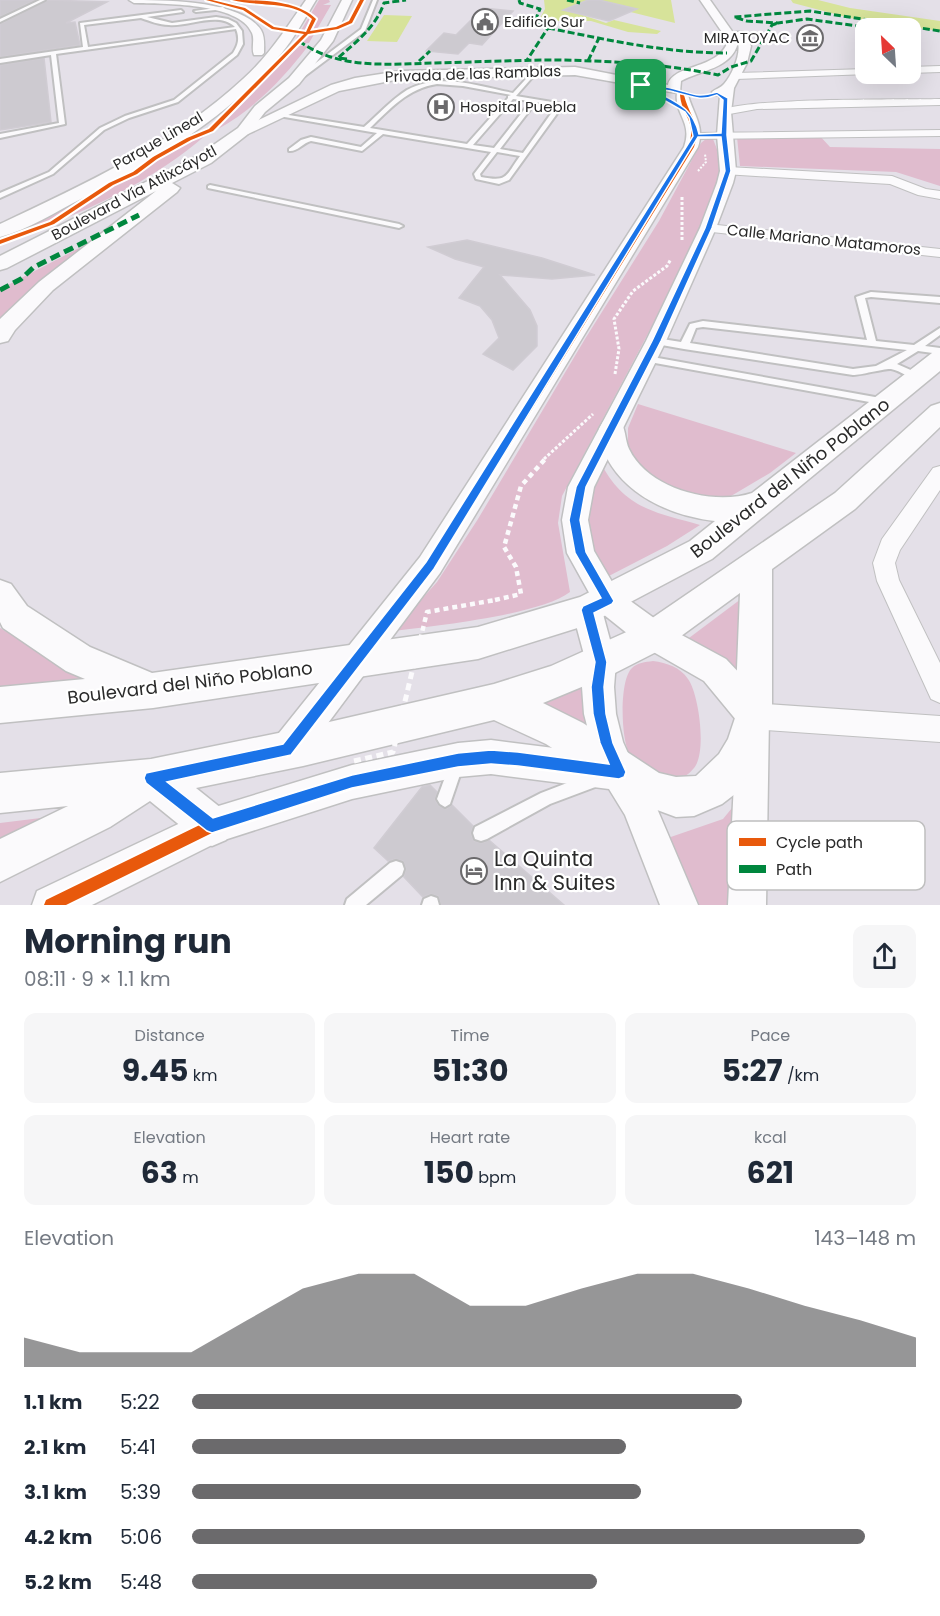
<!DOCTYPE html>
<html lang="en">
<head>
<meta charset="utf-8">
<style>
	body { margin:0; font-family:Poppins,sans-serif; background:#f6f6f7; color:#1f2937; height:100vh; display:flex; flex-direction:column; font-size:22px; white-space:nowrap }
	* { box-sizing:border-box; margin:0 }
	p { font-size:20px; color:#747a83 }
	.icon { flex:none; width:33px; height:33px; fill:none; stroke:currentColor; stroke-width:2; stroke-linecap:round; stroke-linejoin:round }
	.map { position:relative; height:905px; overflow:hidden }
	.sheet { display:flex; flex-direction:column; background:#fff; flex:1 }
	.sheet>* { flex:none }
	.needle { width:39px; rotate:335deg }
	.fabs { position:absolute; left:855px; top:18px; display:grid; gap:12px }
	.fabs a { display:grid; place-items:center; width:66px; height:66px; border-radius:12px; background:#fff; box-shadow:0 6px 24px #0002; font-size:30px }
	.pin { position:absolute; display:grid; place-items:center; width:51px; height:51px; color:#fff; margin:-26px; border-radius:12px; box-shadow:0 3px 9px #0006 }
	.round { display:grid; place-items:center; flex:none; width:63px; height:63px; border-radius:12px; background:#f6f6f7 }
	.head { display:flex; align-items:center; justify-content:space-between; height:102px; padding:0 24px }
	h1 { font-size:33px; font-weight:700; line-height:45px }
	.stats { display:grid; grid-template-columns:repeat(3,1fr); gap:9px; height:102px; padding:6px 24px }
	.stats div { display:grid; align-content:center; border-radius:12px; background:#f6f6f7; text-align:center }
	.stats b { font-size:30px; font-weight:700 }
	.stats small { font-size:16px; font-weight:400 }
	.stats p { font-size:16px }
	.chart { height:168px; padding:12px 24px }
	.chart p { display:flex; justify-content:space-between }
	.chart svg { width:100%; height:108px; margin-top:6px; fill:#6b6a6c; opacity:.7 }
	ul { padding:0 24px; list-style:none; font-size:20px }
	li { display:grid; grid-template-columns:96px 72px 1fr; align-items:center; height:45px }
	li i { height:15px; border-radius:8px; background:#6b6a6c }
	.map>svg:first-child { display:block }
</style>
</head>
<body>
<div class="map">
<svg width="940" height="905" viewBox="0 0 940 905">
	<rect width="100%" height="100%" fill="#e4e0e8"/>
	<g fill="#e0bcce">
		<path d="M 319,0 L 329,0 L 330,2 L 323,5 L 331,5 L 309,43 L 298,44 L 296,39 Z"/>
		<path d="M 298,46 L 308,46 C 284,78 253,110 218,129 L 237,105 L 250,96 Z"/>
		<path d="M 209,132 C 172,167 108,202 60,220 L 120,181 L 138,174 L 158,159 L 190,140 Z"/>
		<path d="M 819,135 L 830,147 L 940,149 L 940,186 L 896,172 L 740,166 L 737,137 Z"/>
		<path d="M 706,139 L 713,139 L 720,157 L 721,169 L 717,186 L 700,227 L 651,328 L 562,496 L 558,523 L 570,592 C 540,615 434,626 393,631 L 437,582 L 478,519 L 585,339 L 659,221 L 701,143 Z"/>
		<path d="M 137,166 L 134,172 L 116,179 L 50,221 L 0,240 L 0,236 Z"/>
		<path d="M 112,231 L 58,266 L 0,324 L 0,289 Z"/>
		<path d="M 638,404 L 796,453 L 770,473 L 726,499 L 679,497 L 639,468 L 628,450 L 628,428 Z"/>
		<path d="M 604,469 C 628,510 659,513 700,525 L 667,546 L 603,579 L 586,541 L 587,498 Z"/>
		<path d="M 749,593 L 741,670 L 730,672 L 685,641 Z"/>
		<path d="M 0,628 L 56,661 L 100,680 L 0,689 Z"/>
		<path d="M 653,661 C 667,663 680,667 688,679 C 699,694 707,753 694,768 C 677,789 659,776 643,764 C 638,761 632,758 629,753 C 621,738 619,680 632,668 C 637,663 645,662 653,661 Z"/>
		<path d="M 596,679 L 589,733 L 532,700 Z"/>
		<path d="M 741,797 L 735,905 L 687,905 L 662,840 L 723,819 Z"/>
		<path d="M 57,816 L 0,845 L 0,823 Z"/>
	</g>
	<g fill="#d7e39a">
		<path d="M 544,0 L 671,0 L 675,23 L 586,1 L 565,9 L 606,23 L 614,20 L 661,31 L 657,34 L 628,32 L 591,21 L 545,21 L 539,20 L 545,9 Z"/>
		<path d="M 384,15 L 412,16 L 397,42 L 367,41 Z"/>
	</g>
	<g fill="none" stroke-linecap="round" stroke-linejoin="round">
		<path fill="#d7e39a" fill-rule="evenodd" d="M 791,0 L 818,0 L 850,8 L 940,21 L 940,31 L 850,18 L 793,3 Z"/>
	</g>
	<g fill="#cdcad0" stroke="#d0ccd3" stroke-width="1.5">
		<path d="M 0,0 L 35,0 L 0,17 Z"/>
		<path d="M 47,0 L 107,2 L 66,23 L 75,22 L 80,45 L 0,57 L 0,24 Z"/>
		<path d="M 588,0 L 599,0 L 637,9 L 609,21 L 563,10 Z"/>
		<path d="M 483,8 L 513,11 L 482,45 L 469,43 L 458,54 L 426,51 L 444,33 L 456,35 Z"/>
		<path d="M 44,58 L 51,122 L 0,130 L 0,65 Z"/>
		<path d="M 467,240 L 542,258 L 595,275 L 552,279 L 500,275 L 530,310 L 537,326 L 537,346 L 513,370 L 483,354 L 499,338 L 492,320 L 480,306 L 459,298 L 484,267 L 455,259 L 428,247 Z"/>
		<path d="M 430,785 L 437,792 L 435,800 L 439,806 L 446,809 L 452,805 L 473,826 L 471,834 L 474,841 L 482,843 L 489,840 L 564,905 L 441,905 L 438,896 L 430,894 L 423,897 L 404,877 L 406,868 L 403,861 L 395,859 L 388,861 L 374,848 L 422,787 Z"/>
	</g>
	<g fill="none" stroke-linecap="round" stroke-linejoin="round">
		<defs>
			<g id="service">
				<path d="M 40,0 L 45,0 L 0,22 L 0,19 Z"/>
				<path d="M 373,0 L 377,0 L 365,31 L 301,79 L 297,79 L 297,77 L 361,29 Z"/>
				<path d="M 223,7 L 225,9 L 196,12 L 194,11 Z"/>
				<path d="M 181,10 L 183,12 L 147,17 L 172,23 L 216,17 L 228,19 L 236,23 L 242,31 L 243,44 L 237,55 L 178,102 L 129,118 L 104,130 L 53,174 L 0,198 L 0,193 L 49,172 L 100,128 L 125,116 L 174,100 L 233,53 C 238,45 240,39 236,29 L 56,54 L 65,124 L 0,138 L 0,134 L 59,123 L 51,55 L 0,63 L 0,59 L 83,47 L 80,23 ZM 141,18 C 150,21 159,25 169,25 C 189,27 218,11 235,27 L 88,47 L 84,25 Z"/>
				<path d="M 535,69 L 537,72 L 516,96 L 558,103 L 561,108 L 509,180 L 499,184 L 476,179 L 474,174 L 491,152 L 383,134 L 362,151 L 311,141 C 303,143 297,152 289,151 L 289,149 L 301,140 L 311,137 L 361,147 L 377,133 L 273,115 L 276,113 L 364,127 C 378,115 391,100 407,90 C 439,72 479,86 513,93 ZM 437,84 L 463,86 L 511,95 L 508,96 L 508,98 L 467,144 L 370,128 C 390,109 408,88 437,84 ZM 513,99 L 531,101 L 494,148 L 473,145 ZM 536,102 L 554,105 L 555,108 L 523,153 L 500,149 ZM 497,152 L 520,156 C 505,177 508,182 481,177 L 480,174 Z"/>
				<path d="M 210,185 L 399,224 L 403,226 L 399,228 L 208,188 L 208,186 Z"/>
				<path d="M 871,292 L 940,297 L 940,303 L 871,297 L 865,298 L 876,341 L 914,345 L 940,328 L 940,335 L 925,346 L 940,348 L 940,354 L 918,351 L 897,364 L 922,375 L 924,377 L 922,379 C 911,381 902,371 891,369 C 886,368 861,375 853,375 L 684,349 L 656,344 L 652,341 L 656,338 L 681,342 L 690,324 L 703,321 L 867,340 L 856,297 ZM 703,327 L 907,350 L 876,366 L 853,369 L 690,343 L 696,328 Z"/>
				<path d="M 647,356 L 886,399 L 891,402 L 886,405 L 644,361 L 642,359 Z"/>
				<path d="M 456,759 L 461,761 L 463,766 L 450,804 L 445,807 L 440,804 L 437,799 L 451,761 Z"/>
				<path d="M 593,773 L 598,776 L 601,781 L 598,786 L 550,804 L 487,839 L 481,841 L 475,839 L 473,833 L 475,827 L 541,793 Z"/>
				<path d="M 396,861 L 402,863 L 404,869 L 402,875 L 366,905 L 345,905 L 347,899 L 390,863 Z"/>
				<path d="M 431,896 L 437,898 L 439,905 L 422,905 L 424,899 Z"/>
			</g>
			<g id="minor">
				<path d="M 940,66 L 940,72 L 910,73 L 910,67 Z"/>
				<path d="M 866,69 L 866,74 L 869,74 L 736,79 L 731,76 L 736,73 Z"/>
				<path d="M 940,99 L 940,105 L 757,109 L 724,115 L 719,112 C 737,97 905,100 940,99 Z"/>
				<path d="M 940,130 L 940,136 L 696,139 L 690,136 L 696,133 Z"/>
				<path d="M 728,167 L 892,176 L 926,189 L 940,191 L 940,199 L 918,195 L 890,184 L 724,174 L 722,171 Z"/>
				<path d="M 708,224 L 940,249 L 940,257 L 703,231 L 701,228 Z"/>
				<path d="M 940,466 L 940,490 L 900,550 L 895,563 L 899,580 L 940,663 L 940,703 L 931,699 L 877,581 L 873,563 L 882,539 L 933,468 Z"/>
				<path d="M 753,703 L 940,716 L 940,742 L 753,729 L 744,725 L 740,716 L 744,707 Z"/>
			</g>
			<g id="tertiary">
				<path d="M 129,0 C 165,0 241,0 261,30 C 265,37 264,45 264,53 L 262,55 L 254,55 C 251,48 255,40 252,33 C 239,2 162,4 134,3 Z"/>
				<path d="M 700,0 L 710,0 L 734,34 L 735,32 L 743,32 L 751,46 L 747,63 L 734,88 L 731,112 L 736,171 L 733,183 L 716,228 L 666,341 L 594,487 L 588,520 L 594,551 L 618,592 L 665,626 L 726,659 L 744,678 L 764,705 L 769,716 L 766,905 L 728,905 L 737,721 L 704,681 L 643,646 L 603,614 L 616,662 L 614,687 L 616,714 L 623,742 L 631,760 L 650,792 L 698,905 L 660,905 L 625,815 L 609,789 L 491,774 L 458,777 L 352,799 L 218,842 L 92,905 L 32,905 L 37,891 L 212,808 L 352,765 L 458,743 L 491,740 L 594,753 L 584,714 L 582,687 L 586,662 L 572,610 L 577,601 L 587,597 L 592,598 L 567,553 L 562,520 L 568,487 L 646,341 L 700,228 L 717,183 L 720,171 L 717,135 L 720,95 L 714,95 L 712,92 C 715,89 721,88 724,84 C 732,75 741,54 738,43 C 731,69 701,70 681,81 L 680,92 L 688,95 C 693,114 705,126 698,147 L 440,573 L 299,762 L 287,767 L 275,762 L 270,750 L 275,738 L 420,557 L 684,147 C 693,122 674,114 677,93 L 575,75 L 400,79 L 339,91 L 248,134 L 238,134 L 236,131 L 331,85 L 355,78 L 400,71 L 575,67 L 668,85 C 672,64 719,70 728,41 Z"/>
			</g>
			<g id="secondary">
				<path d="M 306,0 L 316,0 C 305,18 295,37 281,54 C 228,118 155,160 83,198 C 57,211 28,230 0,237 L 0,224 C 85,184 174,143 243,79 C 269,56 286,28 306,0 Z"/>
				<path d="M 342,0 L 352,0 L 333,41 L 299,84 L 265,112 L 248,134 L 211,163 L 172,183 L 180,188 L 177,192 L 53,290 L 15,330 L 8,341 L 0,343 L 0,319 L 39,282 L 156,191 L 7,268 L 0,270 L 0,256 L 199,155 L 238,128 L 255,106 L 289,78 L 321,40 Z"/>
				<path d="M 940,351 L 940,371 L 712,559 L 587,625 L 478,659 L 153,708 L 0,723 L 0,687 L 85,679 L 66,671 L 3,628 L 0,622 L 0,580 L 11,584 L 27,606 L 90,647 L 152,673 L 478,627 L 580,597 L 690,541 L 715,521 C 671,516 623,495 604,452 C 600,445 600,437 599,429 L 603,422 L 612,419 L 621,422 C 626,431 625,440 629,449 C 648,489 713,506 752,493 L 932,353 Z"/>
				<path d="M 940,403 L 940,427 L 855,509 L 772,569 L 772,707 L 767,735 L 754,765 L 735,794 L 722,804 L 694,816 L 676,817 L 633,801 L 546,744 L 494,720 L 303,766 L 196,788 L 226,812 L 232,826 L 226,840 L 212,846 L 198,840 L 150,801 L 110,827 L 0,882 L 0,839 L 68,806 L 0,813 L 0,773 L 151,759 L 303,728 L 494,684 L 551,666 L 642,625 L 835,493 L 931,406 ZM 740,593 L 735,718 L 728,739 L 719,754 L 696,776 L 676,777 L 659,773 L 583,723 L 543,703 L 613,674 L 666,647 Z"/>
			</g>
		</defs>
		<use href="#service" stroke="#c0c0c1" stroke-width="4"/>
		<use href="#minor" stroke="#c0c0c1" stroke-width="2"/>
		<use href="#tertiary" stroke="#c0c0c1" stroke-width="3"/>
		<use href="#secondary" stroke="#c0c0c1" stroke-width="3"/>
		<path stroke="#fbfafc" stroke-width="2" stroke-dasharray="2 1.5" stroke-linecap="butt" d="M 698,171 L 706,162 L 705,154"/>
		<g stroke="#fbfafc" stroke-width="3" stroke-dasharray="3 2" stroke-linecap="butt">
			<path d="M 682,197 L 682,240"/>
			<path d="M 615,374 L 619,349 L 614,319 L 633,291 L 667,266 L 671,259"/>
			<path d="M 544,459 L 593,414"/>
		</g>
		<path stroke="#fbfafc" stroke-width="4.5" stroke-dasharray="5 4" stroke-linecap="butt" d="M 495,600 L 521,594 L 516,567 L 504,547 L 521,486 L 546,458"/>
		<use href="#service" fill="#fbfafc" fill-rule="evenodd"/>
		<use href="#minor" fill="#fbfafc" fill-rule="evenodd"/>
		<use href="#tertiary" fill="#fbfafc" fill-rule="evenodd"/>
		<use href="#secondary" fill="#fbfafc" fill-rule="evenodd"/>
		<path stroke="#fbfafc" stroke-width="4.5" stroke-dasharray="5 4" stroke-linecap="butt" d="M 416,657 L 427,612 L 495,600"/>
		<path stroke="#fbfafc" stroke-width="5" stroke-dasharray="7 4.5" stroke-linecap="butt" d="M 354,761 L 393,752 L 416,655"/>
		<g stroke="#00873e" stroke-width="3" stroke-dasharray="7 3" stroke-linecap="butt">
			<path d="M 519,0 L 520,3 L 540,9 L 534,23 L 548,28 L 527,60"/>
			<path d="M 567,0 L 580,3"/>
			<path d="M 548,28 C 608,40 666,53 727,53"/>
			<path d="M 872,28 L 807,19 L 778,23 L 747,21 L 734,17 L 810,11 L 940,31"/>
			<path d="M 299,41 C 339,70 388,64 435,63 C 477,62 518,60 559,60 C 613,61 665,64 718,75 L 731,67 L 751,61 L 772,25 L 778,23"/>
			<path d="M 347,59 L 338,58 C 357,41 376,27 384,3 L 406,0"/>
			<path d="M 419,61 L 430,51"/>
			<path d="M 588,61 L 599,38"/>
		</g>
		<path stroke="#00873e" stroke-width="5" stroke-dasharray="10 5" stroke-linecap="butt" d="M 0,290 L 21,279 L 34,267 L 139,215"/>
		<defs>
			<g id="cycleway">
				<path d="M 206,0 L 212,0 L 245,8 L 274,27 L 306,32 L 312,19 C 293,0 257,7 232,0 C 259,0 297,0 316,19 L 310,31 L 336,27 L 349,21 L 360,0 L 364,0 L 352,23 L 338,29 L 308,34 L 213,131 L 191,140 L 157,159 L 137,174 L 113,185 L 54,224 L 0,244 L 0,240 L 50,222 L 109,183 L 133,172 L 153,157 L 187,138 L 209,129 L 304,34 L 272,29 L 243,10 Z"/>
				<path d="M 680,94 L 684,95 C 689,116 702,124 694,147 L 434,568 L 291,754 L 287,756 L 283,754 L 281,750 L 283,746 L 426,562 L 688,147 C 698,121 681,116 680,94 Z"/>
				<path d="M 491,751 L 619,766 L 624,767 L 625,772 L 624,777 L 619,778 L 491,763 L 458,766 L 352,788 L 214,832 L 66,905 L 44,905 L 46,900 L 212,819 L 352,776 L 458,754 Z"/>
			</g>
		</defs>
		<use href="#cycleway" stroke="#fff" stroke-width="4"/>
		<use href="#cycleway" fill="#e8590c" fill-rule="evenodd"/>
	</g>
	<path fill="#1a73e8" stroke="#fff" stroke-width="1.5" fill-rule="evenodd" d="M 641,84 C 652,85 664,86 675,89 C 694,94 697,98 717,92 L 728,98 L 727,135 L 731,171 L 712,228 L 661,341 L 586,487 L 580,520 L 586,552 L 614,601 L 612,604 L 594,613 L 607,662 L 604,687 L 606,714 L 613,743 L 626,772 L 624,777 L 619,779 L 518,766 L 491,764 L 458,767 L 352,788 L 212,833 L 207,831 L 146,783 L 144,778 L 146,773 L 283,744 L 426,562 L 693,136 L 689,118 L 685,112 L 639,86 ZM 650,88 C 658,89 667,90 674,92 C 691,96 700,102 717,95 L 723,100 L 721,133 L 699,134 C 692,105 674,102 650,88 ZM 698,137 L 721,137 L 725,171 L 705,228 L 652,341 L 576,487 L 569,520 L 575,553 L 601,598 L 583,606 L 581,610 L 595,662 L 591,687 L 593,714 L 600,743 L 609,764 L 518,752 L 491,750 L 458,753 L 352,775 L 213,818 L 167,782 L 291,755 L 434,569 Z"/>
	<defs>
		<symbol id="civic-ring" viewBox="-11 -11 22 22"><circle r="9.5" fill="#fff" stroke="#6b6a6c" stroke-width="1.5"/><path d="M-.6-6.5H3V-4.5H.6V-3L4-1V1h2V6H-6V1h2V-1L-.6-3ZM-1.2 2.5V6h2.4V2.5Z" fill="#6b6a6c"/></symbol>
		<symbol id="museum-ring" viewBox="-11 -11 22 22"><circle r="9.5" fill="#fff" stroke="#6b6a6c" stroke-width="1.5"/><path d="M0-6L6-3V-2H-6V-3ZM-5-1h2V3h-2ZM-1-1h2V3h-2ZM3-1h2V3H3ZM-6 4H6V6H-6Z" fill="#6b6a6c"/></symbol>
		<symbol id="hospital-ring" viewBox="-11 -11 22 22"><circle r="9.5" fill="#fff" stroke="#6b6a6c" stroke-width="1.5"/><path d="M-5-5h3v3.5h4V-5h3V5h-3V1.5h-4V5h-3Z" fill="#6b6a6c"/></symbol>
		<symbol id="hotel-ring" viewBox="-11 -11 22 22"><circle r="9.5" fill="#fff" stroke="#6b6a6c" stroke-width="1.5"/><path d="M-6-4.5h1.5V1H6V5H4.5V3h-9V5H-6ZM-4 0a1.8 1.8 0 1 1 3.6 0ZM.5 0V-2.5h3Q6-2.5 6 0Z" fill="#6b6a6c"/></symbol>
	</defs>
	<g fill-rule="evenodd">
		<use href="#civic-ring" x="470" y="7" width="30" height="30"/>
		<use href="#museum-ring" x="795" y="23" width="30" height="30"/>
		<use href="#hospital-ring" x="426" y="92" width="30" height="30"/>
		<use href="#hotel-ring" x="459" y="856" width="30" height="30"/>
	</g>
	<g text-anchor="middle" stroke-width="4.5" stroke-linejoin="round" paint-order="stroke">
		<g font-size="15" fill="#2a2a2a" stroke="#fff" text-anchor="start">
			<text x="504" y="27">Edificio Sur</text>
			<text x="790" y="43" text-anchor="end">MIRATOYAC</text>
			<text x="460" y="112">Hospital Puebla</text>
		</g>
		<g font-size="15" fill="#2a2a2a" stroke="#fff">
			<text transform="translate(473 74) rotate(-2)" y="5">Privada de las Ramblas</text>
			<text transform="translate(158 141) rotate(-30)" y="5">Parque Lineal</text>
			<text transform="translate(134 193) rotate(-28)" y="5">Boulevard Vía Atlixcáyotl</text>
			<text transform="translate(824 240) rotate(6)" y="5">Calle Mariano Matamoros</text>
		</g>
		<g font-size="18" fill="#2a2a2a" stroke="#fff">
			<text transform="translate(790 478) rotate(-38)" y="6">Boulevard del Niño Poblano</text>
			<text transform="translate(190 683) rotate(-7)" y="6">Boulevard del Niño Poblano</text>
		</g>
		<g font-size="21" fill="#2a2a2a" stroke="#fff" text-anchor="start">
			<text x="494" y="866">La Quinta<tspan x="494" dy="24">Inn &amp; Suites</tspan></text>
		</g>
	</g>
	<rect x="727" y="821" width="198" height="69" rx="9" fill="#fff" stroke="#bfbfbf" stroke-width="1.5"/>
	<rect x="739" y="838" width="27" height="8" fill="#e8590c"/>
	<rect x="739" y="865" width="27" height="8" fill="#00873e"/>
	<g font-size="16" fill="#2a2a2a">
		<text x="776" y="848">Cycle path</text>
		<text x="776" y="875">Path</text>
	</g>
</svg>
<div class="fabs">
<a><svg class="needle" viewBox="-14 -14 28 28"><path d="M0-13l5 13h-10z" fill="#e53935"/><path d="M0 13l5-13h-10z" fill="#747a83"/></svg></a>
</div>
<div class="pin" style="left:641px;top:85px;background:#1e9e55"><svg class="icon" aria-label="arrive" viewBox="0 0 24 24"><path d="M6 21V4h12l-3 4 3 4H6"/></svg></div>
</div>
<section class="sheet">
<div class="head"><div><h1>Morning run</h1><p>08:11 · 9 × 1.1 km</p></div><a class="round"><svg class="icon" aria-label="share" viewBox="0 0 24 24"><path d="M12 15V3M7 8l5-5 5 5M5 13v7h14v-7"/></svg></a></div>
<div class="stats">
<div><p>Distance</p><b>9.45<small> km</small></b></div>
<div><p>Time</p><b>51:30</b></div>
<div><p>Pace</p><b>5:27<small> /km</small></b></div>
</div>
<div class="stats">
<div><p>Elevation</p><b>63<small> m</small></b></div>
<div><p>Heart rate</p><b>150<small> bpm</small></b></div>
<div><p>kcal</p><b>621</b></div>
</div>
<div class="chart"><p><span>Elevation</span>143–148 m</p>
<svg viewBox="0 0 160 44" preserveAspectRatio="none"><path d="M0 44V32L10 38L20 38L30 38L40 25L50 12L60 6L70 6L80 19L90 19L100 12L110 6L120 6L130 12L140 19L150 25L160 32V44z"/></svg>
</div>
<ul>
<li><b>1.1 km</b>5:22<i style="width:76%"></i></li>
<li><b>2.1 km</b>5:41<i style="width:60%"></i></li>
<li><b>3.1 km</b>5:39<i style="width:62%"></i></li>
<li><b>4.2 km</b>5:06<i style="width:93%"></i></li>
<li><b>5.2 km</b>5:48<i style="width:56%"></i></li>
</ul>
</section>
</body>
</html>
